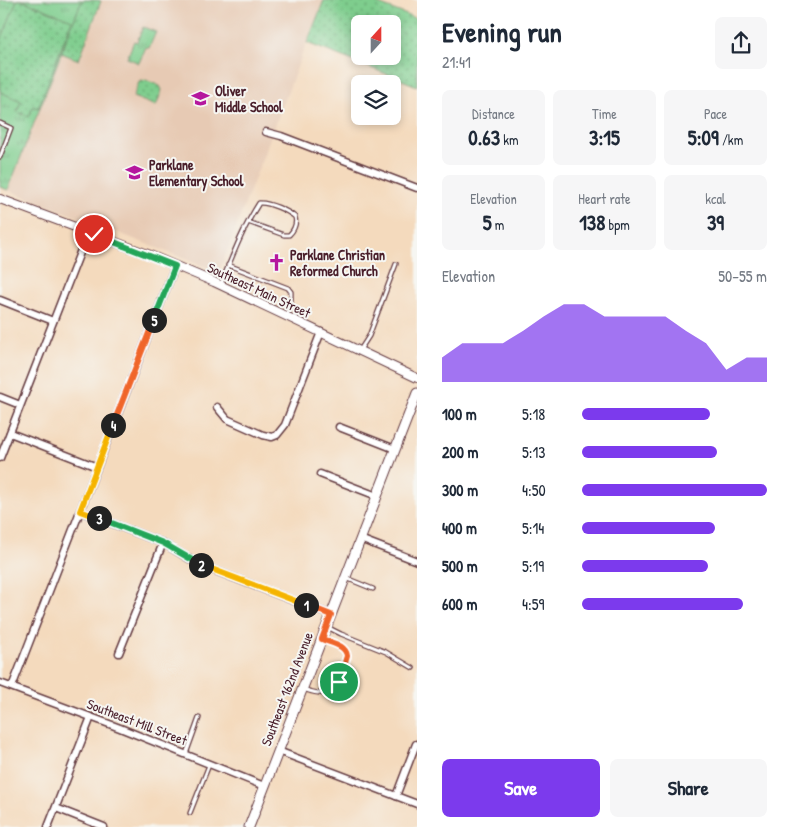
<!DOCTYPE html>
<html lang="en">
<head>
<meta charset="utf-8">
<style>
	body { margin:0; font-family:"Patrick Hand",sans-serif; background:#f6f6f7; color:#1f2937; height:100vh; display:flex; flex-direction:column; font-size:19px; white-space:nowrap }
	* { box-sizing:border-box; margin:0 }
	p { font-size:16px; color:#747a83 }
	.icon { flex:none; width:28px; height:28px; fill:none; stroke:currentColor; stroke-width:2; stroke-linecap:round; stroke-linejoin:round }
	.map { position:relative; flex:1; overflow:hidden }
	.sheet { display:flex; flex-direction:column; background:#fff; width:375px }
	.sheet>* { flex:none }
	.needle { width:32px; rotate:21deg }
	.controls { position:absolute; left:351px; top:15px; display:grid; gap:10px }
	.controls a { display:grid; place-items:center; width:50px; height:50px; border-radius:8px; background:#fff; box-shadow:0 2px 8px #0003; font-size:25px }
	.pin { position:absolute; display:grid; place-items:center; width:42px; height:42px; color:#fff; margin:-21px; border:2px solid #fff; border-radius:50%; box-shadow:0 1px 5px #0007 }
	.km { position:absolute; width:25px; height:25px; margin:-12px; border-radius:50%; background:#222; color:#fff; font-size:14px; line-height:25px; text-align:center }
	.round { display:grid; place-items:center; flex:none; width:52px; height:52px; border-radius:8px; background:#f6f6f7 }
	.head { display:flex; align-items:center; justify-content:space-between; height:85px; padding:0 25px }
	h1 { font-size:28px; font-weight:800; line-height:38px }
	.figures { display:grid; grid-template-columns:repeat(3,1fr); gap:8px; height:85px; padding:5px 25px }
	.figures div { display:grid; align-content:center; border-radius:8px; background:#f6f6f7; text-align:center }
	.figures b { font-size:21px; font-weight:800 }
	.figures small { font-size:14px; font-weight:400 }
	.figures p { font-size:14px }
	.chart { height:140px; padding:10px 25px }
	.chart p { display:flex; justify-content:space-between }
	.chart svg { width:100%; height:90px; margin-top:5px; fill:#7c3aed; opacity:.7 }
	.cta { display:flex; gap:10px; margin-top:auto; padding:10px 25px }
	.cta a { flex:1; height:58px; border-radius:8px; background:#7c3aed; color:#fff; font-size:20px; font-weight:800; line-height:58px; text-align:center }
	.cta a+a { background:#f6f6f7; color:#1f2937 }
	ul { padding:0 25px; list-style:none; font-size:16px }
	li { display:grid; grid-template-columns:80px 60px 1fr; align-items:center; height:38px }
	li i { height:12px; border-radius:6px; background:#7c3aed }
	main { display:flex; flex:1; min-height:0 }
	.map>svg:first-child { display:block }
</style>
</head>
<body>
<main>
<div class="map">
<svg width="417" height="827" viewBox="0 0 417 827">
	<defs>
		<pattern id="park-tufts" width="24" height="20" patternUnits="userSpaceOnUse" patternTransform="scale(1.25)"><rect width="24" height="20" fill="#7ecd8d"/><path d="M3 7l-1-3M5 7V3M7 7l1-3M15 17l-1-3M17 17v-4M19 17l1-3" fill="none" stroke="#69a673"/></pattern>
		<pattern id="garden-dots" width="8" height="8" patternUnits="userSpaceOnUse" patternTransform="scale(1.25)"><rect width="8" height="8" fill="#7ecd8d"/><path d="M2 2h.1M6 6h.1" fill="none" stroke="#69a673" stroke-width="1.8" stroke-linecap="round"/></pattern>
	</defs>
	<rect width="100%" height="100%" fill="#f6f6f2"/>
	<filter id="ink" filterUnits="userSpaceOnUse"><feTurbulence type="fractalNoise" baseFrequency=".02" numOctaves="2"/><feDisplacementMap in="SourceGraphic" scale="10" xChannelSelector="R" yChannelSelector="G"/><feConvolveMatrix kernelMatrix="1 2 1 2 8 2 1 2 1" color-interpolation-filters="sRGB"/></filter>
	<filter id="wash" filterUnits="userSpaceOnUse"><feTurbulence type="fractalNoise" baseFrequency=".0096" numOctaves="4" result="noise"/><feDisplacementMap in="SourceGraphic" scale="20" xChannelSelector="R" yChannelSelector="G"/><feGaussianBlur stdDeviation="1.12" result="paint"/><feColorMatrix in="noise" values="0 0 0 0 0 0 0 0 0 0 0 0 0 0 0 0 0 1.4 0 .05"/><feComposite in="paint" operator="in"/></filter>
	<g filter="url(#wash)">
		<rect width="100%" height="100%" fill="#f4dabd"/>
		<path fill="#e7cab4" d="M 82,0 L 324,0 L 312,28 L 219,272 L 8,190 Z"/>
		<g fill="url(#park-tufts)" stroke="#64765c">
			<path d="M 0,0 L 82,0 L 8,190 L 0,187 Z"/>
			<path d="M 143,27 L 156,32 L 149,48 L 146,47 L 139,63 L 127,58 L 134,41 L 137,42 Z"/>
		</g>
		<g fill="url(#garden-dots)" stroke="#64765c" fill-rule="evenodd">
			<path d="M 17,0 L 21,0 L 72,20 L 38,108 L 33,106 L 29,117 L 17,112 L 21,101 L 0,92 L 0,43 Z"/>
			<path d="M 82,0 L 98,0 L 101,1 L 79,60 L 61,53 Z"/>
			<path d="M 324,0 L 369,0 L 417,19 L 417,86 L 307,43 ZM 360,24 L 392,24 L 392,56 L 360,56 Z"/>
			<path d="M 146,80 L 160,86 L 162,90 L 156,106 L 133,97 L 139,82 Z"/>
		</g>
	</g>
	<g filter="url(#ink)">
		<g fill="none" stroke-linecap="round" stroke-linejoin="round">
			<defs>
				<g id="service">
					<path d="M 0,123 L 11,128 L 0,157"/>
					<path d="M 228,265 L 288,288 L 291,292 L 291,306 L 286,316"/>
					<path d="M 221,284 C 232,257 243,228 259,203 C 269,202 288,211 295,217 C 297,224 294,230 289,235 L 284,235 L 248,222"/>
					<path d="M 360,350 L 369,336 L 396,264"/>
					<path d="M 346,578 L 373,589"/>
					<path d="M 327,627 L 341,634 L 386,652 L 413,668"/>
					<path d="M 303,689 C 340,702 338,687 347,656 C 346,646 332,643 323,639"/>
					<path d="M 186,754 L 199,718"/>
					<path d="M 190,813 L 209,765"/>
				</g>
				<g id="minor">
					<path d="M 266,132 L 281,136 L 417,188"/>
					<path d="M 0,300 L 53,321"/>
					<path d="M 0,397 L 20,405"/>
					<path d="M 217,407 L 227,419 L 263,435 L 272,437 L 277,435 L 285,425 L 321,332"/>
					<path d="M 339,427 L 395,449"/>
					<path d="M 10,433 L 97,467"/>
					<path d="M 0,458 L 88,232"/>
					<path d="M 320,474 L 377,496"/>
					<path d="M 80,511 L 163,543 L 193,561 L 203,566 L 331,615"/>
					<path d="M 360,539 L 417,561"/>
					<path d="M 119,653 L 163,543"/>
					<path d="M 0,683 L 120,728 L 264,786"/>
					<path d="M 12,687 L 175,266"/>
					<path d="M 278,751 L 417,804"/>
					<path d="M 396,796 L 416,744"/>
					<path d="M 56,808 L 104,827"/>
					<path d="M 48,827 L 91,717"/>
				</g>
				<path id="tertiary" d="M 0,199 L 150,255 L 214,282 L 417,378"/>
				<path id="secondary" d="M 249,827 L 417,393"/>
			</defs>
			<use href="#service" stroke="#643b41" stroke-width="5.5"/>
			<use href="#minor" stroke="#643b41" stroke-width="9"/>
			<use href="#tertiary" stroke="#643b41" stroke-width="10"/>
			<use href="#secondary" stroke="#643b41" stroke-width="11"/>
			<use href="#service" stroke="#fff" stroke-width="3"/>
			<use href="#minor" stroke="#fff" stroke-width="6"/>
			<use href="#tertiary" stroke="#fff" stroke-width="8"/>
			<use href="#secondary" stroke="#fff" stroke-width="9"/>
		</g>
	</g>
	<g fill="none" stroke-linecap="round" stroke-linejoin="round" filter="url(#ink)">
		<defs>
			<path id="split-1" d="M 306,605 L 331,615 L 322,639 C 331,643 346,645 347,656 L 339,682"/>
			<path id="split-2" d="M 201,565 L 306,605"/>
			<path id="split-3" d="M 99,518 L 163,543 L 201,565"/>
			<path id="split-4" d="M 99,518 L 80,511 L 113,425"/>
			<path id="split-5" d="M 113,425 L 154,320"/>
			<path id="split-6" d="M 124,246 L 175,266 L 154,320"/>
			<path id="split-7" d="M 94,234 L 124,246"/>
		</defs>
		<use href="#split-1" stroke="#fff" stroke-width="10"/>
		<use href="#split-2" stroke="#fff" stroke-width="10"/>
		<use href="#split-3" stroke="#fff" stroke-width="10"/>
		<use href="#split-4" stroke="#fff" stroke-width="10"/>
		<use href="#split-5" stroke="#fff" stroke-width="10"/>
		<use href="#split-6" stroke="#fff" stroke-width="10"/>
		<use href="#split-7" stroke="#fff" stroke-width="10"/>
		<use href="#split-1" stroke="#f0652b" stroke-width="6"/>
		<use href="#split-2" stroke="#f5b400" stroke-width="6"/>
		<use href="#split-3" stroke="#22a559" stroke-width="6"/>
		<use href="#split-4" stroke="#f5b400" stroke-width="6"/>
		<use href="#split-5" stroke="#f0652b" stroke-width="6"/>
		<use href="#split-6" stroke="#22a559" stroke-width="6"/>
		<use href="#split-7" stroke="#22a559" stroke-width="6"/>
	</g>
	<defs>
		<symbol id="school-bare" viewBox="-9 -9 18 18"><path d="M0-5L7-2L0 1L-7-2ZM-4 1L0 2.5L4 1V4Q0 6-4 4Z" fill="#b5179e" stroke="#f6f6f2" stroke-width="2.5" paint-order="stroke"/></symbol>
		<symbol id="church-bare" viewBox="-9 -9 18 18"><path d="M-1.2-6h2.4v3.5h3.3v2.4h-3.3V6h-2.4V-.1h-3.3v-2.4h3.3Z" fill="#b5179e" stroke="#f6f6f2" stroke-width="2.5" paint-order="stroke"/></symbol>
	</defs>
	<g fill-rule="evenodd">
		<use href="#school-bare" x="188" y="86" width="25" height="25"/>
		<use href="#school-bare" x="122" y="160" width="25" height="25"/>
		<use href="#church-bare" x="264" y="250" width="25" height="25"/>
	</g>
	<g text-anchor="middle" stroke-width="4" stroke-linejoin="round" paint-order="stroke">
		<g font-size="14" font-weight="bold" fill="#4a1f2b" stroke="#f6f6f2" text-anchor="start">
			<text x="215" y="96">Oliver<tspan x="215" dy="16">Middle School</tspan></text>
			<text x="149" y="170">Parklane<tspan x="149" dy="16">Elementary School</tspan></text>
			<text x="290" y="260">Parklane Christian<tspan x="290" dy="16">Reformed Church</tspan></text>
		</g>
		<g font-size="14" fill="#4a1f2b" stroke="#f6f6f2">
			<text transform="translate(259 290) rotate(25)" y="5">Southeast Main Street</text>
			<text transform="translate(287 689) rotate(-69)" y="5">Southeast 162nd Avenue</text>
			<text transform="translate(137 722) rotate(21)" y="5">Southeast Mill Street</text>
		</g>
	</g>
</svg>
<div class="controls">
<a><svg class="needle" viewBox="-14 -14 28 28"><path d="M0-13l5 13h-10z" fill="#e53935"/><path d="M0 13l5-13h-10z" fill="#747a83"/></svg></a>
<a><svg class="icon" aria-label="layers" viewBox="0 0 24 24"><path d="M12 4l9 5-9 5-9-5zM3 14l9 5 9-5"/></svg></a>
</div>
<div class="pin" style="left:339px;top:682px;background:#1e9e55"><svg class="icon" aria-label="arrive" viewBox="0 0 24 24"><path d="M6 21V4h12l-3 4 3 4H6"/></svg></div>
<div class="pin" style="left:94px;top:234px;background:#d93025"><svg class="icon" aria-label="check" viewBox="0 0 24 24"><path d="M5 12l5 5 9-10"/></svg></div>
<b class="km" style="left:306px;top:605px">1</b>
<b class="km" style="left:201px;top:565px">2</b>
<b class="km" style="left:99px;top:518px">3</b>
<b class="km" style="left:113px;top:425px">4</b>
<b class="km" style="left:154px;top:320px">5</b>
</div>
<section class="sheet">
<div class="head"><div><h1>Evening run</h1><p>21:41</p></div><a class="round"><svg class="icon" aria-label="share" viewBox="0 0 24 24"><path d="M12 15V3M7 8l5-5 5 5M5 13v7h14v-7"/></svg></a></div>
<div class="figures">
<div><p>Distance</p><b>0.63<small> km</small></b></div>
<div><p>Time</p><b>3:15</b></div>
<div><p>Pace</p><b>5:09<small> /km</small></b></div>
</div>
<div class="figures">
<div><p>Elevation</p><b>5<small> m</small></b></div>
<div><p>Heart rate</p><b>138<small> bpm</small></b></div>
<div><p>kcal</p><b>39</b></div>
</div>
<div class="chart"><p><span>Elevation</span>50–55 m</p>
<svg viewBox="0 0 160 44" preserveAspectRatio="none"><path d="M0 44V32L10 25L20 25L30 25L40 19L50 12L60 6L70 6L80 12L90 12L100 12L110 12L120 19L130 25L140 38L150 32L160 32V44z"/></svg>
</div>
<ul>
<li><b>100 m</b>5:18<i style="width:69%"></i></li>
<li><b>200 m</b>5:13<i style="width:73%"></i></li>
<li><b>300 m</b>4:50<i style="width:100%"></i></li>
<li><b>400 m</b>5:14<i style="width:72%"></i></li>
<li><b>500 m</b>5:19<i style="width:68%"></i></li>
<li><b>600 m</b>4:59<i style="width:87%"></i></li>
</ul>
<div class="cta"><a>Save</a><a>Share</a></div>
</section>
</main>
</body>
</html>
